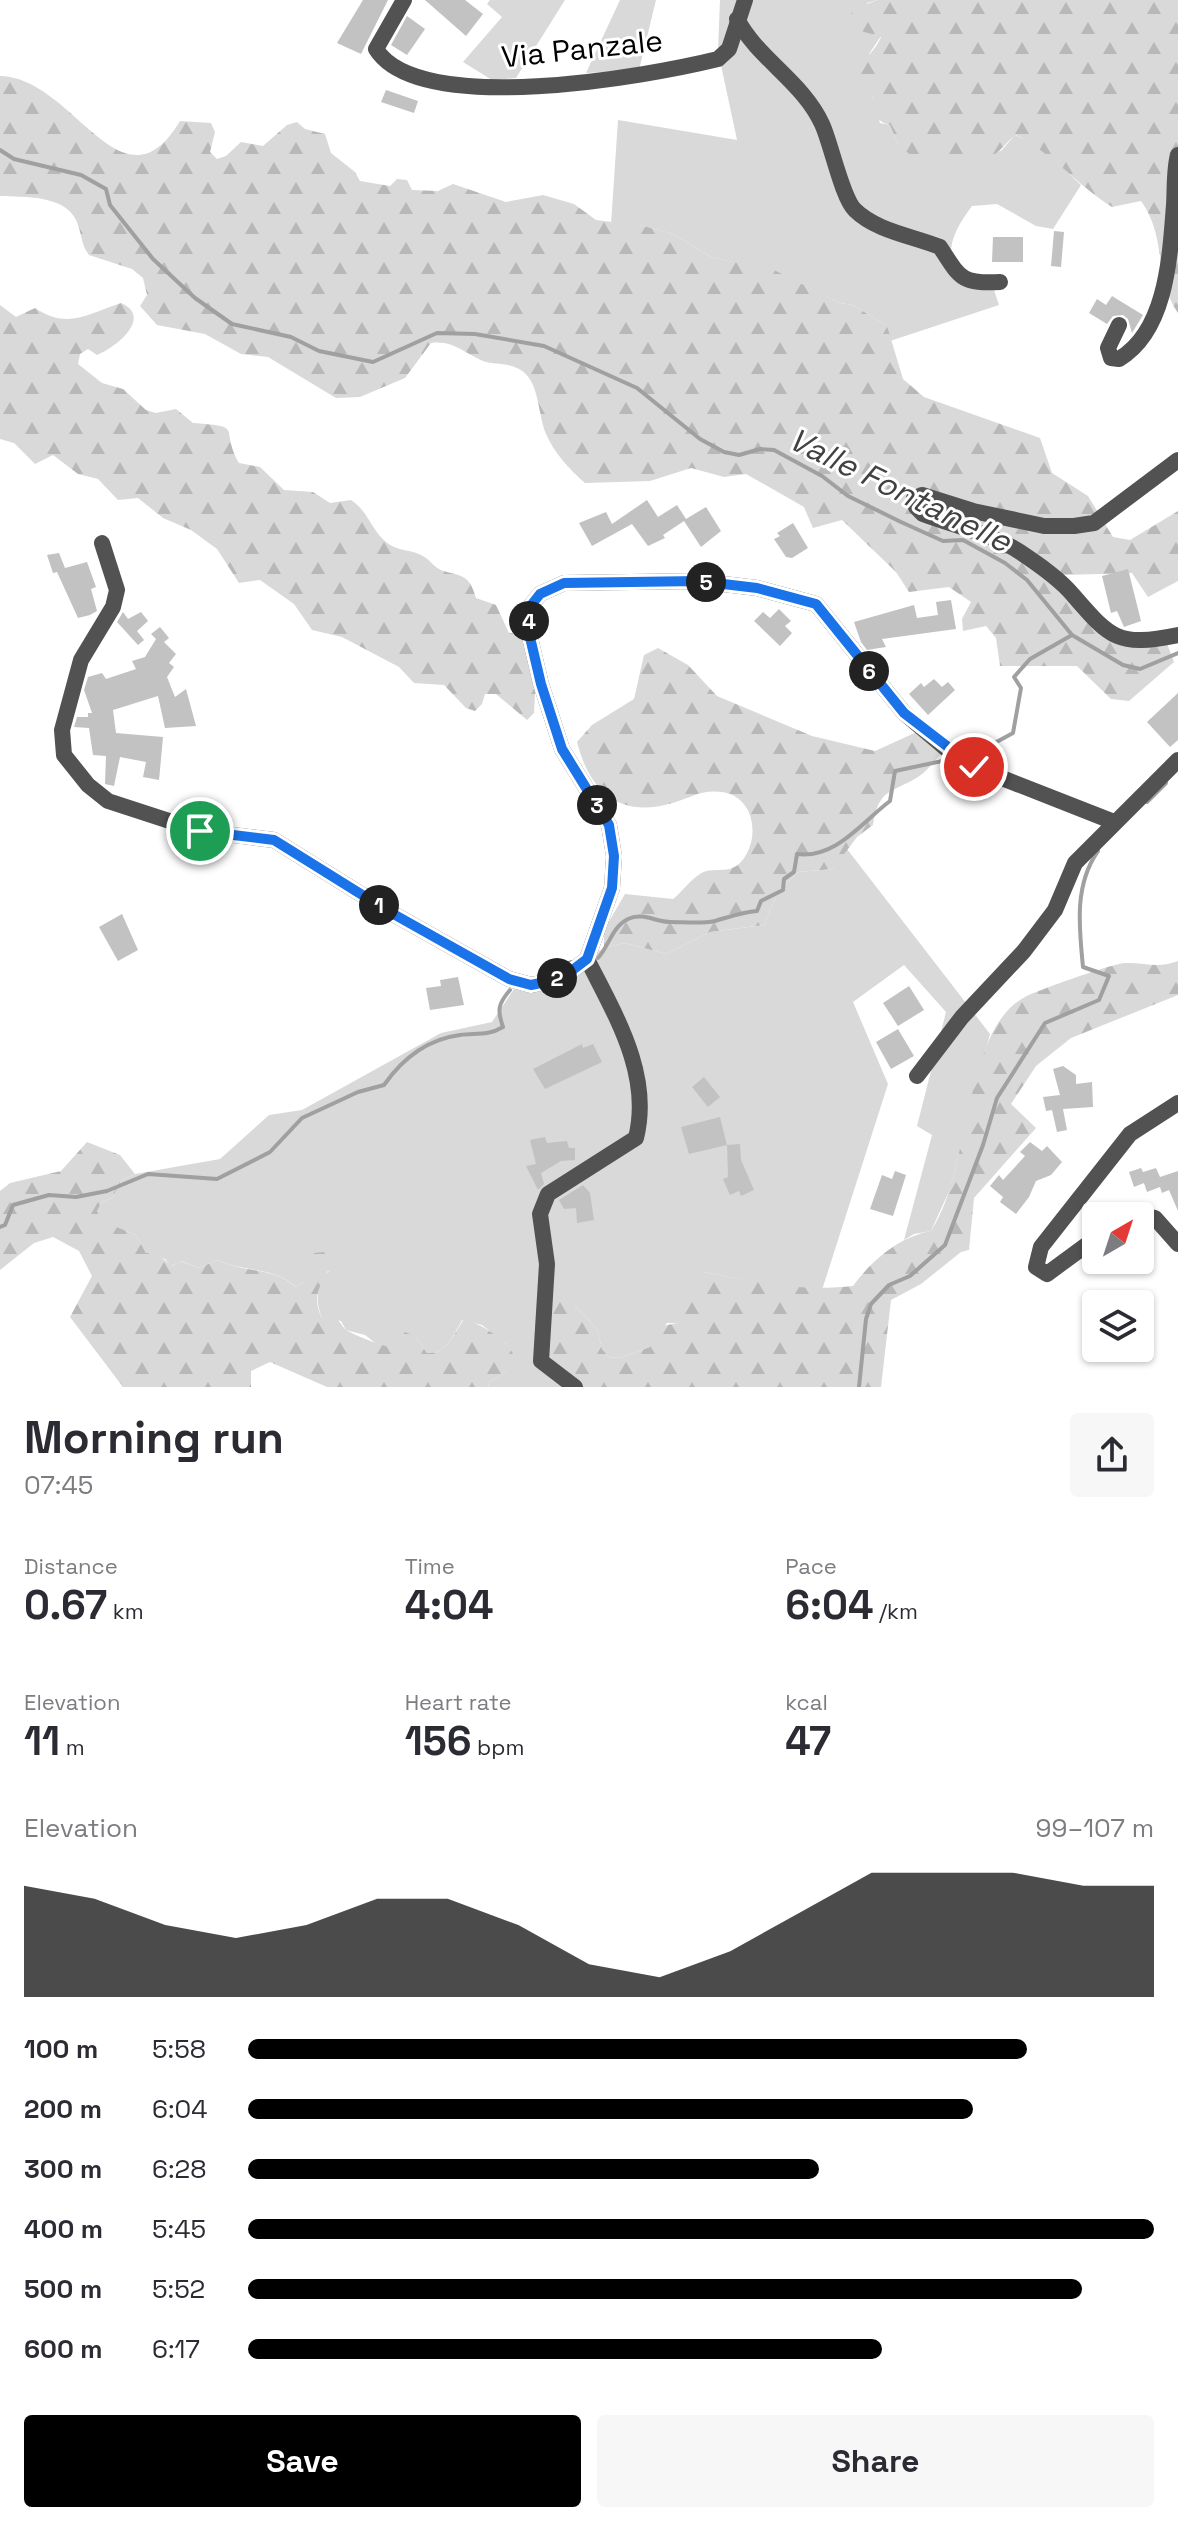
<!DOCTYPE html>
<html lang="en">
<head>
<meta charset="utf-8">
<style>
	body { margin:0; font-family:"Space Grotesk",sans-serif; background:#f7f7f7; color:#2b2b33; height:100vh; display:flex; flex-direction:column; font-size:30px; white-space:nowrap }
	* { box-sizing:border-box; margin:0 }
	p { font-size:26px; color:#7c7c81 }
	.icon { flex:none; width:44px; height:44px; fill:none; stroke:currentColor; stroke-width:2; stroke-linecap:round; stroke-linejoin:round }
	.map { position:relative; height:1387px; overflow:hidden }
	.panel { display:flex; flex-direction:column; background:#fff; flex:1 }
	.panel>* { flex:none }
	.needle { width:52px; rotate:39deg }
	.fabs { position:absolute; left:1082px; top:1202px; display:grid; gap:16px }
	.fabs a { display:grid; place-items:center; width:72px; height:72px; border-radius:8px; background:#fff; box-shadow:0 2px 6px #0004; font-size:40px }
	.pin { position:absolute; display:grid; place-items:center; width:68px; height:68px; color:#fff; margin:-34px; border:4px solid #fff; border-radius:50%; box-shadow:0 2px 8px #0007 }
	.km { position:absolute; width:40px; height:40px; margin:-20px; border-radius:50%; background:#222; color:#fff; font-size:22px; line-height:40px; text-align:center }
	.round { display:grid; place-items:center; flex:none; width:84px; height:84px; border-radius:8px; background:#f7f7f7 }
	.head { display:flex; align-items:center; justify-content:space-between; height:136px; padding:0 24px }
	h1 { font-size:44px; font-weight:700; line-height:60px }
	.metrics { display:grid; grid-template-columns:repeat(3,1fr); gap:12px; height:136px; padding:8px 24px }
	.metrics div { display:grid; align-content:center }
	.metrics b { font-size:40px; font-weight:700 }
	.metrics small { font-size:22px; font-weight:400 }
	.metrics p { font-size:22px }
	.chart { height:224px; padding:16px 24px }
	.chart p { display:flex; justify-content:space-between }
	.chart svg { width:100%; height:144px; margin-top:8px; fill:#000; opacity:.7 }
	.primary-button { display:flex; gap:16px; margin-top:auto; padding:16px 24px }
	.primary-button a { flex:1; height:92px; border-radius:8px; background:#000; color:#fff; font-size:32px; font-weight:700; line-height:92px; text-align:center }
	.primary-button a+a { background:#f7f7f7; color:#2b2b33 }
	ul { padding:0 24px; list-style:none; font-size:26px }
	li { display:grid; grid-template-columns:128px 96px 1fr; align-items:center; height:60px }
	li i { height:20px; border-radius:10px; background:#000 }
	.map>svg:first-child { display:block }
</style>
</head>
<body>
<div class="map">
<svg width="1178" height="1387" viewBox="0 0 1178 1387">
	<defs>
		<pattern id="forest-firs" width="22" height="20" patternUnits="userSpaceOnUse" patternTransform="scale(2)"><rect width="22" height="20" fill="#d9d9d9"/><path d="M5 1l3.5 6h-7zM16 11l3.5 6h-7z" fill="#b8b8b8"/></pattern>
	</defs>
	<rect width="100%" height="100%" fill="#fff"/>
	<g fill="#d9d9d9">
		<path d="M 490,0 L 565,0 L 516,78 L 492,80 L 463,62 L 502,17 L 487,4 Z"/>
		<path d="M 620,0 L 656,0 L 639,70 L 586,73 Z"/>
		<path d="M 720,0 L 878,0 L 867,3 L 871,33 L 881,36 L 869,54 L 872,95 L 880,123 L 890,125 L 898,145 L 930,157 L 1001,151 L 1015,135 L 1039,146 L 1081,185 L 1053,229 L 1036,226 L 997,204 L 972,206 C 952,233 943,253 959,284 L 992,284 L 999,305 L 890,341 L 887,326 L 853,305 L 840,303 L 772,270 L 713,258 L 673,234 L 644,226 L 611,224 L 618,120 L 737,140 L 718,51 Z"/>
		<path d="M 847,849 L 990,1034 L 950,1189 L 931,1231 L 914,1234 L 904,1240 L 932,1135 L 917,1126 L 946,1012 L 904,965 L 853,1002 L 888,1084 L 822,1290 L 763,1284 L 704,1272 L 677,1323 L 667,1323 L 650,1347 L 620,1358 L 609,1357 L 602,1349 L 597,1329 L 575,1306 L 562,1387 L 488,1387 L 489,1382 L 507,1371 L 506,1344 L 482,1325 L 462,1320 C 453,1336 447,1354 427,1353 L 415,1336 L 392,1347 L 382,1348 L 365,1335 L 346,1330 L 341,1321 L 322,1318 C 315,1302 316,1283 329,1271 L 309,1273 L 304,1282 L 296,1287 C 275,1267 243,1272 217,1260 L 199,1268 L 181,1261 L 171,1266 L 165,1259 L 146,1253 L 136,1235 L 100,1220 L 97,1211 L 102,1202 L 112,1198 L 122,1180 L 135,1174 L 220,1159 L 269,1115 L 302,1110 L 441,1033 L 492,1022 L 518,983 L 577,965 L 604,948 L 625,943 L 666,954 L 710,932 L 764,925 L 778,892 L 798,872 L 833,869 Z"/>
	</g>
	<g fill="url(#forest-firs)">
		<path d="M 878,0 L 1178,0 L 1178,313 C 1154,279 1167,236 1141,201 L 1112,207 C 1077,185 1052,153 1016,135 C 1005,142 1000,155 985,158 C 965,163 940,150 922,164 L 898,145 L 890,125 C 871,120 877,110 872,95 L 853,89 C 851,65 873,57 881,37 C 865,30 853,35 850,15 L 858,7 Z"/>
		<path d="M 0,76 C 74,77 122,218 180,121 L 211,123 L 215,132 L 210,152 L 217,159 L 226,156 L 241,142 L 263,146 L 287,125 L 297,122 L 305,129 L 325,134 L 331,153 L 355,172 L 360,181 L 390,186 L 397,179 L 407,180 L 412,190 L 438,191 L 453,184 L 506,202 L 543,195 L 574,204 L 596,220 L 644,226 L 673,234 L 713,258 L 772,269 L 840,303 L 853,305 L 887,326 L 903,379 L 924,397 L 1040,438 L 1052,473 L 1088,496 L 1113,537 L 1130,540 L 1178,511 L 1178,581 L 1148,597 L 1132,573 L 1064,575 L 1056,587 L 1104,638 L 1166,641 L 1174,662 L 1129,701 L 1111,699 L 1077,666 L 1000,666 L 996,638 L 986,626 L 963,631 L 962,619 L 971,602 L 949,587 L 909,592 L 896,572 L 842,520 L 813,528 L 804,507 L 746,474 L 724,477 L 691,468 L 650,481 L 585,483 C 569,469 555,454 546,434 C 537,412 540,380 519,369 C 507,362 494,365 483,361 C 464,353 453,340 431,343 L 405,378 L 360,397 L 336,398 L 268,357 L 241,354 L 205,334 L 157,325 L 140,306 L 147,295 L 143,278 L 132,269 L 89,255 C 80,243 82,232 76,220 C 64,195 24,197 0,196 Z"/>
		<path d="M 121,303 C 153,317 117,347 97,355 L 88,349 L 80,354 L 78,364 L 102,383 L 123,389 L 146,410 L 156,413 L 176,409 L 193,423 C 246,427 219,427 239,463 L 260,467 L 284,490 L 313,492 L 330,503 L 351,500 C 370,512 372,535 392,546 C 401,551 412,550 421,555 C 429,558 433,567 441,570 C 461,577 469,573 476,598 L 496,605 L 509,633 L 538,635 L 534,713 L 527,720 L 496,694 L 485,694 L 482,704 L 475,711 L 466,708 L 444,685 L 414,683 L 399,667 L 342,637 L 312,630 L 294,604 L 260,580 L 239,583 L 217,549 L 191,530 L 163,518 L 138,498 L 118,500 L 98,479 L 78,474 L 53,455 L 35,464 L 14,443 L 0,439 L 0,305 L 16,317 L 35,308 C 68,330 87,314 121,303 Z"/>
		<path d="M 658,648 L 688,665 L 717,696 L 812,736 L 875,751 L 919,731 L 941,754 C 934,762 927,771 918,777 C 890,794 879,788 873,825 L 857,837 L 833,869 L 798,872 L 778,892 L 764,925 L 710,932 L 666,954 L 625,943 L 604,948 L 604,930 L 625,894 L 673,899 C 682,892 690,880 700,874 C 711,866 728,875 740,863 C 761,841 756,797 722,792 C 701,789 688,799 669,804 C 617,818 589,789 577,742 L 592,725 L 634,699 L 644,655 Z"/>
		<path d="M 1178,961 L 1178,995 L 1071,1038 L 1036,1066 L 1011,1104 L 1036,1128 L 974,1198 L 969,1250 L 961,1252 L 921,1284 L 891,1300 L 881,1387 L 562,1387 L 539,1349 L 549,1299 L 558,1296 L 568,1299 L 597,1329 L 602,1349 L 609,1357 L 620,1358 L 650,1347 L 658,1327 L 677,1323 L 687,1285 L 704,1272 C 754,1282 802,1292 853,1286 C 872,1260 899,1237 931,1231 C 972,1171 962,1030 1025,997 C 1038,990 1112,964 1124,963 C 1145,962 1158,969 1178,961 Z"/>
		<path d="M 87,1142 L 120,1155 L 135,1174 L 122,1180 L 112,1198 L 102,1202 L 97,1211 L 101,1220 L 110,1219 L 117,1227 L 136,1235 L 146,1253 L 156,1253 L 172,1266 L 180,1261 L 199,1268 L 217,1260 C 244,1273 274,1267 296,1287 L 304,1282 L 314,1253 L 325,1252 L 332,1261 C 325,1282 309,1292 322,1318 L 332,1315 C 339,1320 340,1323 345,1329 C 349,1333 386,1348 392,1347 L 405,1332 L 415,1336 L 427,1353 C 447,1354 453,1336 463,1320 C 476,1320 518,1345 514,1362 C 511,1372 497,1376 489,1382 L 488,1387 L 327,1387 L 270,1362 L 251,1371 L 251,1387 L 123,1387 L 70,1317 L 92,1276 L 79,1251 L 53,1237 L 34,1243 L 0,1270 L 0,1191 L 10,1183 L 61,1171 Z"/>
	</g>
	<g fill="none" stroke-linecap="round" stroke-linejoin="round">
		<g stroke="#a0a0a0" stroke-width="4">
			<path d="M 0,150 L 14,159 L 81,175 L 106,189 L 110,205 L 153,259 L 195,298 L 232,324 L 291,337 L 319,351 L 373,362 L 437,333 L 475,334 L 544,346 L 637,388 L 700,439 L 724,452 L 739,455 L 760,449 L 774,450 L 822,476 L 848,496 L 901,522 L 943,541 L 963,540 L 1005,563 L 1027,580 L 1072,635 L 1123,665 L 1140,669 L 1178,653"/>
			<path d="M 969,757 L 1013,733 L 1021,688 L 1014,677 L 1030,659 L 1072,635"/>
			<path d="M 1147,802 L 1166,783"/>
			<path d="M 598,958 C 609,946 612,927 628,919 C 642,912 656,922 671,922 C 684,922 701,924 715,921 C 729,917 742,912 757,911 L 761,901 L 783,890 L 784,879 L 794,872 L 797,854 C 836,859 862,822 890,801 L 895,771 L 947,760"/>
			<path d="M 541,975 L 571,962"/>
			<path d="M 0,1227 L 5,1225 L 13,1205 L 49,1195 L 76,1197 L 107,1191 L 148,1174 L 217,1179 L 270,1152 L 302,1118 L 358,1092 L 384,1085 C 403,1058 429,1039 460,1035 C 477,1033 488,1036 503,1027 C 497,1010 498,1004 510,990"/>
			<path d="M 859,1387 L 866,1319 L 871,1304 L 889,1285 L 910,1276 L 945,1245 L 983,1145 L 997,1098 L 1045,1023 L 1099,1000 L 1109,976 L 1083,967 C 1079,927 1074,885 1098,851"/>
		</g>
	</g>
	<g fill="#c2c2c2">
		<path d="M 363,0 L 388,0 L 361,54 L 337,43 Z"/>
		<path d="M 425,0 L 465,0 L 483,14 L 466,36 Z"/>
		<path d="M 407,16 L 425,29 L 407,55 L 391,45 Z"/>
		<path d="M 386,90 L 418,101 L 414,113 L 381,102 Z"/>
		<path d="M 1054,231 L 1064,232 L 1061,267 L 1051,266 Z"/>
		<path d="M 993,237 L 1023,237 L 1023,262 L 992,262 Z"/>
		<path d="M 1112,296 L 1143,315 L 1132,333 L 1128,319 L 1123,315 L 1113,316 L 1107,324 L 1089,313 L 1097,299 L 1106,305 Z"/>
		<path d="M 647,500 L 658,517 L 677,505 L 686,519 L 706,507 L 721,531 L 701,547 L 684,521 L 663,535 L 665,538 L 648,546 L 632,524 L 592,546 L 579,523 L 606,512 L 612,524 Z"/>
		<path d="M 793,523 L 808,548 L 792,558 L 786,557 L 774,539 L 780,536 L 777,533 Z"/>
		<path d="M 59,553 L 65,568 L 87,562 L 96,587 L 91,589 L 97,611 L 90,615 L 78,618 L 57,572 L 53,573 L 47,555 Z"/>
		<path d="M 1128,569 L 1141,621 L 1124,627 L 1117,611 L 1111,613 L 1102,576 Z"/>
		<path d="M 951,600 L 956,629 L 882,639 L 886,647 L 867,650 L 861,642 L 854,622 L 914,605 L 917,618 L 938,615 L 936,602 Z"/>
		<path d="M 779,609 L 791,621 L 785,626 L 792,633 L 780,646 L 754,621 L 763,612 L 770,618 Z"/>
		<path d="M 123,612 L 128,619 L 141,612 L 148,621 L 137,631 L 144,640 L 138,645 L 117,622 Z"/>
		<path d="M 160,627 L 169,638 L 164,642 L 176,654 L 169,663 L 174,667 L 167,677 L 175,697 L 186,689 L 196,726 L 165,728 L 158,696 L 113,710 L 116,733 L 163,737 L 160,770 L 159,780 L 143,777 L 146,762 L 120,757 L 114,786 L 105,784 L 106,756 L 93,755 L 89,728 L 74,727 L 77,717 L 88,717 L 88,713 L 92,713 L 84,690 L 88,677 L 102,673 L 106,679 L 136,669 L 132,661 L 145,657 L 156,639 L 151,634 Z"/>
		<path d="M 934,679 L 942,687 L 948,682 L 955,690 L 928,715 L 909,694 L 921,683 L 924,687 Z"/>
		<path d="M 1178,693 L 1178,740 L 1170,747 L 1147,722 Z"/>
		<path d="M 122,914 L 138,950 L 118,961 L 99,927 Z"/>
		<path d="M 458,977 L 464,1005 L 430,1010 L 426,988 L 441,986 L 440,980 Z"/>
		<path d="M 909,986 L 924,1010 L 898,1026 L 883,1003 Z"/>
		<path d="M 898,1029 L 914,1056 L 891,1069 L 876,1042 Z"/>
		<path d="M 582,1044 L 583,1048 L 593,1044 L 602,1062 L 545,1089 L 533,1069 Z"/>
		<path d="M 1063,1066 L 1076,1075 L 1076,1084 L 1092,1082 L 1093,1107 L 1063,1109 L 1067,1130 L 1057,1132 L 1052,1110 L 1046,1111 L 1043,1097 L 1060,1095 L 1053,1069 Z"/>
		<path d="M 704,1077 L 720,1097 L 708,1107 L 692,1087 Z"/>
		<path d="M 720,1117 L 727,1145 L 689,1154 L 681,1127 Z"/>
		<path d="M 545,1137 L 547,1143 L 567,1141 L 569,1148 L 575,1148 L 575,1160 L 561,1161 L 541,1173 L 544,1184 L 538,1190 L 526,1166 L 536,1164 L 530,1140 Z"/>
		<path d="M 1030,1142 L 1042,1151 L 1047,1146 L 1062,1162 L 1051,1175 L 1036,1181 L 1029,1197 L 1016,1214 L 1000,1202 L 1003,1197 L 990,1186 L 999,1175 L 1003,1180 L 1025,1156 L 1020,1152 Z"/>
		<path d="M 740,1144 L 741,1160 L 754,1190 L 741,1196 L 739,1191 L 730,1195 L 723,1179 L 728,1177 L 727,1145 Z"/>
		<path d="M 1141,1168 L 1143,1172 L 1156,1168 L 1160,1177 L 1178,1171 L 1178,1211 L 1169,1190 L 1162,1193 L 1160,1187 L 1147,1192 L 1144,1183 L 1134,1187 L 1129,1172 Z"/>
		<path d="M 895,1171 L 906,1175 L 893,1216 L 870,1209 L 882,1175 L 892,1179 Z"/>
		<path d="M 583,1185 L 590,1193 L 594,1220 L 577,1223 L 576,1208 L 564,1209 L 559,1200 Z"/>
	</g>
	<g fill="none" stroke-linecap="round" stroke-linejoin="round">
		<g stroke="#525252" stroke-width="16">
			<path d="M 404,0 L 376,49 C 419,118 649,76 718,59 L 729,49 L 745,0"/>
			<path d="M 737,19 C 758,59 803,82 822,124 C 831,143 842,198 855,210 C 876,231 913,236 940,247 C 960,278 961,284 1000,282"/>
			<path d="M 1119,325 L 1108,348 L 1111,358 L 1119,359 C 1167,331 1170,255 1174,205 C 1175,189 1174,169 1178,155"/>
			<path d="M 1178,460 L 1094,523 L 1074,526 L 1044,526 L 973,511 L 922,495 L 914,499 L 916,507 L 923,514 C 955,526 991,533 1020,552 C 1038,564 1060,579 1073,595 C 1111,639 1118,647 1178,635"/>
			<path d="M 102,543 L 117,590 L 113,607 L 81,660 L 62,730 L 64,755 L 88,785 L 108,801 L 200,831 L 274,840 L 388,911 L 509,979 L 531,985 L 550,981 L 570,972 L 587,959 L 612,888 L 614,856 L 609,825 L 562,749 L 541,684 L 528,629 L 529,608 L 540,594 L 564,583 L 698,581 L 757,588 L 816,604 L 904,713 L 950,752 L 974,767 L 1114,822"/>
			<path d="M 917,1076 L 962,1017 L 1024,951 L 1055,910 L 1075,863 L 1178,760"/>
			<path d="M 1128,1216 L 1133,1213 L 1155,1218 L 1178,1244"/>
			<path d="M 1096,1238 L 1047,1274 L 1036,1267 L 1041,1247 L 1130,1134 L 1178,1103"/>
			<path d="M 575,1387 L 541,1361 L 547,1264 L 540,1214 L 548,1194 L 636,1138 C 652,1074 615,1015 587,959"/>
		</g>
	</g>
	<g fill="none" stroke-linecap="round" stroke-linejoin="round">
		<defs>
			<path id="route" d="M 200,831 L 274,840 L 388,911 L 509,979 L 531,985 L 550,981 L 570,972 L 587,959 L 612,888 L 614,856 L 609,825 L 562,749 L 541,684 L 528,629 L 529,608 L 540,594 L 564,583 L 698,581 L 757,588 L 816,604 L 904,713 L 974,767"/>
		</defs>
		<use href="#route" stroke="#fff" stroke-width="16"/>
		<use href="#route" stroke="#1a73e8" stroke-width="10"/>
	</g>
	<g text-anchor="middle" stroke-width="6" stroke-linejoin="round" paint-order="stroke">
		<g font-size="30" fill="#000" stroke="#fff">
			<text transform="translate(582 49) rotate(-6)" y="10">Via Panzale</text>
		</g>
		<g font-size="32" font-style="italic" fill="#414141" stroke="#fff">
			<text transform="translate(900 490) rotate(26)" y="11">Valle Fontanelle</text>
		</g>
	</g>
</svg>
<div class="fabs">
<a><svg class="needle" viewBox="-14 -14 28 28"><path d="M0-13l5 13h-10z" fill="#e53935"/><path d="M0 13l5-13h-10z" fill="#7c7c81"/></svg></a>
<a><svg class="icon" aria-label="layers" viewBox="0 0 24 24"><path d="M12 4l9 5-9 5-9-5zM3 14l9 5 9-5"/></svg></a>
</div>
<div class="pin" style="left:200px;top:831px;background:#1e9e55"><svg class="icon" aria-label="arrive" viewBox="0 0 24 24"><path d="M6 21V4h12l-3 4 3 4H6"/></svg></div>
<div class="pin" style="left:974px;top:767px;background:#d93025"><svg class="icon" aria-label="check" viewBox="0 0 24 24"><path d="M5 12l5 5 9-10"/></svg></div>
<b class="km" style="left:379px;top:905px">1</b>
<b class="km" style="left:557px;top:978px">2</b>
<b class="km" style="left:597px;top:805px">3</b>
<b class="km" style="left:529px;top:621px">4</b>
<b class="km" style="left:706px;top:582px">5</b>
<b class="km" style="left:869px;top:671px">6</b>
</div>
<section class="panel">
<div class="head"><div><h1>Morning run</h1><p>07:45</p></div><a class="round"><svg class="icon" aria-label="share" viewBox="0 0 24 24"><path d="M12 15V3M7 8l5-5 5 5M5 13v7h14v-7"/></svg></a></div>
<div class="metrics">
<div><p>Distance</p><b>0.67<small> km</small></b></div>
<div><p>Time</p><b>4:04</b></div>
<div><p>Pace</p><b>6:04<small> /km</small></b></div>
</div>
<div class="metrics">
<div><p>Elevation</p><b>11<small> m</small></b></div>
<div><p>Heart rate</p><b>156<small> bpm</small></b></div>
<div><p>kcal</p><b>47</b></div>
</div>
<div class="chart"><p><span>Elevation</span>99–107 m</p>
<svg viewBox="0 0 160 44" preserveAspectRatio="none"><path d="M0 44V10L10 14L20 22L30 26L40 22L50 14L60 14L70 22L80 34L90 38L100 30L110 18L120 6L130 6L140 6L150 10L160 10V44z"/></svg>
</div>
<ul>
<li><b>100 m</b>5:58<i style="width:86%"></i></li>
<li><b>200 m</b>6:04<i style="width:80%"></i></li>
<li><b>300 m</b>6:28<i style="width:63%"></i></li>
<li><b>400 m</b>5:45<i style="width:100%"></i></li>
<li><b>500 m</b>5:52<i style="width:92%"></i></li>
<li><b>600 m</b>6:17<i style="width:70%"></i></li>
</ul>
<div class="primary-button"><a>Save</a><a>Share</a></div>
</section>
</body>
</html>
